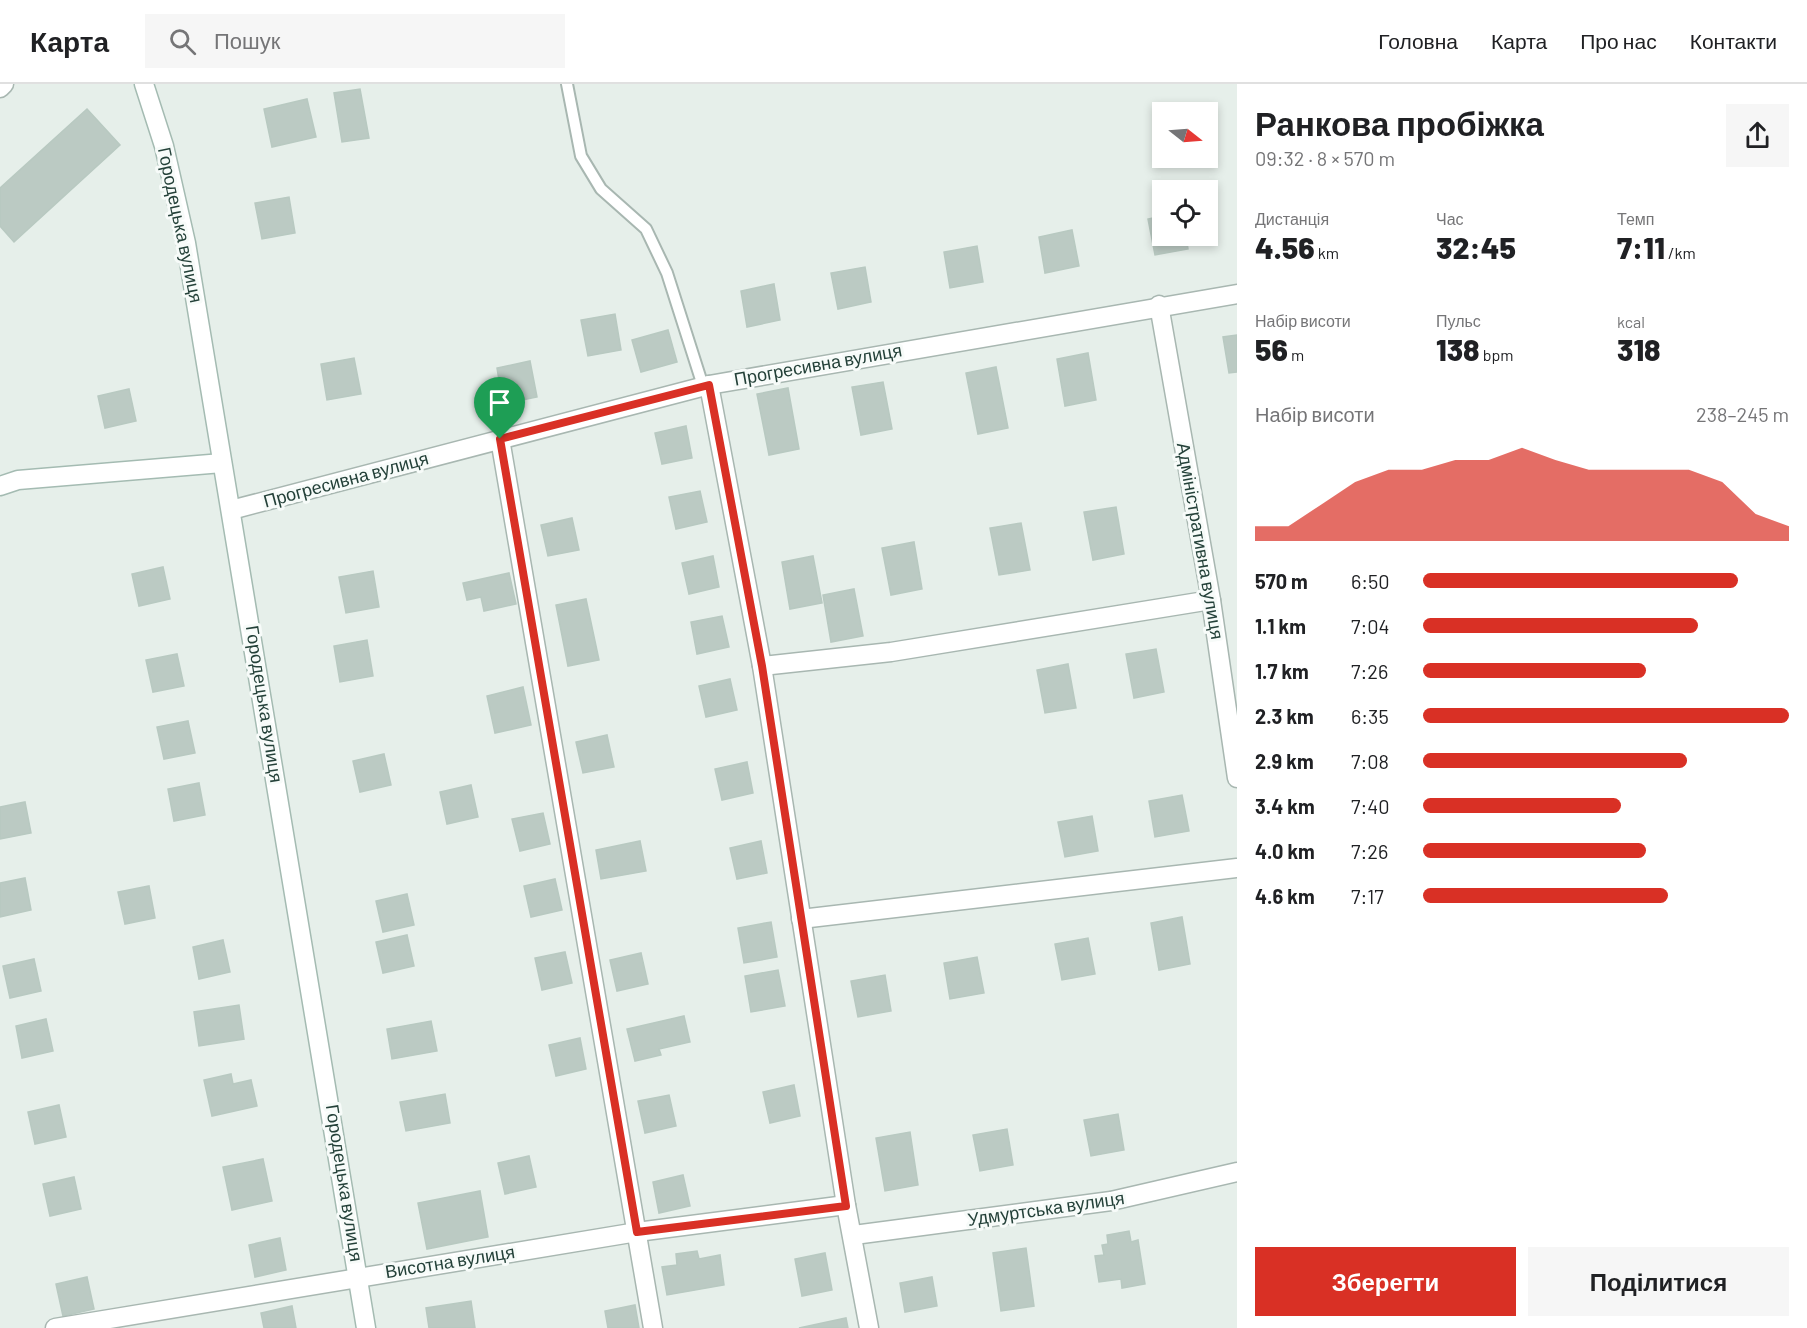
<!DOCTYPE html>
<html lang="uk">
<head>
<meta charset="utf-8">
<style>
	body { margin:0; font-family:Barlow,sans-serif; background:#f6f6f6; color:#202124; height:100vh; display:flex; flex-direction:column; font-size:22px; white-space:nowrap }
	* { box-sizing:border-box; margin:0 }
	p { font-size:20px; color:#757577 }
	.icon { flex:none; width:33px; height:33px; fill:none; stroke:currentColor; stroke-width:2; stroke-linecap:round; stroke-linejoin:round }
	.map { position:relative; flex:1; overflow:hidden }
	.side { display:flex; flex-direction:column; background:#fff; width:570px }
	.side>* { flex:none }
	.needle { width:39px; rotate:107deg }
	.controls { position:absolute; left:1152px; top:18px; display:grid; gap:12px }
	.controls a { display:grid; place-items:center; width:66px; height:66px; border-radius:0px; background:#fff; box-shadow:0 3px 9px #0003; font-size:30px }
	.pin { position:absolute; display:grid; place-items:center; width:51px; height:51px; color:#fff; margin:-62px -26px; border-radius:50% 50% 50% 0; rotate:-45deg; box-shadow:0 0 6px #0007 }
	.pin .icon { rotate:45deg }
	.round { display:grid; place-items:center; flex:none; width:63px; height:63px; border-radius:0px; background:#f6f6f6 }
	.overview { display:flex; align-items:center; justify-content:space-between; height:102px; padding:0 18px }
	h1 { font-size:33px; font-weight:800; line-height:45px }
	.figures { display:grid; grid-template-columns:repeat(3,1fr); gap:9px; height:102px; padding:6px 18px }
	.figures div { display:grid; align-content:center }
	.figures b { font-size:30px; font-weight:800 }
	.figures small { font-size:16px; font-weight:400 }
	.figures p { font-size:16px }
	.chart { height:168px; padding:12px 18px }
	.chart p { display:flex; justify-content:space-between }
	.chart svg { width:100%; height:108px; margin-top:6px; fill:#d93025; opacity:.7 }
	.button { display:flex; gap:12px; margin-top:auto; padding:12px 18px }
	.button a { flex:1; height:69px; border-radius:0px; background:#d93025; color:#fff; font-size:24px; font-weight:800; line-height:69px; text-align:center }
	.button a+a { background:#f6f6f6; color:#202124 }
	ul { padding:0 18px; list-style:none; font-size:20px }
	li { display:grid; grid-template-columns:96px 72px 1fr; align-items:center; height:45px }
	li i { height:15px; border-radius:8px; background:#d93025 }
	header { display:flex; align-items:center; gap:36px; box-sizing:border-box; height:84px; padding:0 30px; background:#fff; border-bottom:2px solid #e0e0e0 }
	header strong { font-size:28px }
	nav { display:flex; gap:33px; margin-inline-start:auto; font-size:21px }
	.search { width:420px; height:54px; background:#f6f6f6; display:flex; align-items:center; gap:15px; box-sizing:border-box; padding:0 21px; border-radius:0px; color:#757577; font-size:22px }
	main { display:flex; flex:1; min-height:0 }
	.map>svg:first-child { display:block }
</style>
</head>
<body>
<header>
<strong>Карта</strong>
<div class="search"><svg class="icon" aria-label="search" viewBox="0 0 24 24"><circle cx="10" cy="10" r="6"/><path d="M15 15l6 6"/></svg>Пошук</div>
<nav><a>Головна</a><a>Карта</a><a>Про нас</a><a>Контакти</a></nav>
</header>
<main>
<div class="map">
<svg width="1237" height="1244" viewBox="0 0 1237 1244">
	<rect width="100%" height="100%" fill="#e6efea"/>
	<g fill="#bbcac3" stroke="#b8c9c1" stroke-width="1.5">
		<path d="M 360,5 L 369,54 L 342,58 L 334,9 Z"/>
		<path d="M 307,15 L 316,53 L 272,63 L 264,25 Z"/>
		<path d="M 87,25 L 120,61 L 14,158 L 0,142 L 0,104 Z"/>
		<path d="M 289,113 L 295,149 L 262,155 L 255,119 Z"/>
		<path d="M 1162,132 L 1162,152 L 1186,152 L 1188,165 L 1155,171 L 1148,135 Z"/>
		<path d="M 1072,146 L 1079,182 L 1045,189 L 1039,153 Z"/>
		<path d="M 977,162 L 983,198 L 950,204 L 944,168 Z"/>
		<path d="M 865,183 L 871,218 L 838,225 L 831,189 Z"/>
		<path d="M 774,200 L 780,236 L 747,243 L 741,207 Z"/>
		<path d="M 615,230 L 621,266 L 588,272 L 581,236 Z"/>
		<path d="M 668,246 L 677,278 L 641,288 L 632,256 Z"/>
		<path d="M 1237,251 L 1237,288 L 1229,289 L 1223,253 Z"/>
		<path d="M 1088,269 L 1096,316 L 1065,322 L 1057,275 Z"/>
		<path d="M 354,274 L 361,310 L 327,316 L 321,280 Z"/>
		<path d="M 530,277 L 537,313 L 503,320 L 497,284 Z"/>
		<path d="M 996,283 L 1008,344 L 978,350 L 966,289 Z"/>
		<path d="M 883,298 L 892,345 L 861,351 L 852,303 Z"/>
		<path d="M 788,304 L 799,365 L 769,371 L 757,310 Z"/>
		<path d="M 129,305 L 136,337 L 105,344 L 98,312 Z"/>
		<path d="M 686,342 L 692,374 L 662,380 L 655,349 Z"/>
		<path d="M 700,407 L 707,438 L 676,445 L 669,413 Z"/>
		<path d="M 1116,423 L 1124,470 L 1093,476 L 1084,428 Z"/>
		<path d="M 572,434 L 579,466 L 548,472 L 541,441 Z"/>
		<path d="M 1021,439 L 1030,486 L 999,491 L 990,444 Z"/>
		<path d="M 914,458 L 922,505 L 891,511 L 882,464 Z"/>
		<path d="M 713,472 L 719,503 L 689,510 L 682,479 Z"/>
		<path d="M 813,472 L 822,519 L 790,525 L 782,478 Z"/>
		<path d="M 163,483 L 170,515 L 139,522 L 132,490 Z"/>
		<path d="M 373,487 L 379,523 L 346,529 L 339,493 Z"/>
		<path d="M 509,489 L 516,520 L 484,527 L 481,513 L 467,516 L 463,499 Z"/>
		<path d="M 854,505 L 863,552 L 831,558 L 823,511 Z"/>
		<path d="M 586,515 L 599,576 L 568,582 L 556,521 Z"/>
		<path d="M 722,532 L 729,563 L 697,570 L 691,538 Z"/>
		<path d="M 367,556 L 373,592 L 340,598 L 334,562 Z"/>
		<path d="M 1156,565 L 1164,608 L 1134,614 L 1126,570 Z"/>
		<path d="M 177,570 L 184,602 L 153,608 L 146,576 Z"/>
		<path d="M 1068,580 L 1076,624 L 1045,629 L 1037,586 Z"/>
		<path d="M 730,595 L 737,626 L 706,633 L 699,602 Z"/>
		<path d="M 523,603 L 531,641 L 495,649 L 487,612 Z"/>
		<path d="M 188,637 L 195,669 L 164,675 L 157,643 Z"/>
		<path d="M 607,651 L 614,683 L 583,689 L 576,658 Z"/>
		<path d="M 384,670 L 391,701 L 360,708 L 353,677 Z"/>
		<path d="M 747,678 L 753,709 L 722,716 L 715,685 Z"/>
		<path d="M 199,699 L 205,731 L 174,737 L 168,705 Z"/>
		<path d="M 471,701 L 478,733 L 447,740 L 440,708 Z"/>
		<path d="M 1182,711 L 1189,747 L 1155,753 L 1149,717 Z"/>
		<path d="M 25,718 L 31,749 L 0,755 L 0,723 Z"/>
		<path d="M 543,729 L 550,760 L 520,767 L 512,735 Z"/>
		<path d="M 1092,732 L 1098,767 L 1065,773 L 1058,738 Z"/>
		<path d="M 640,757 L 646,787 L 601,795 L 596,766 Z"/>
		<path d="M 761,757 L 767,789 L 737,795 L 730,764 Z"/>
		<path d="M 25,794 L 31,826 L 0,833 L 0,799 Z"/>
		<path d="M 555,795 L 562,826 L 531,833 L 524,802 Z"/>
		<path d="M 149,802 L 155,834 L 125,840 L 118,808 Z"/>
		<path d="M 407,810 L 414,841 L 383,848 L 376,817 Z"/>
		<path d="M 1182,833 L 1190,880 L 1159,886 L 1151,839 Z"/>
		<path d="M 771,838 L 777,873 L 744,879 L 738,844 Z"/>
		<path d="M 407,851 L 414,882 L 383,889 L 376,858 Z"/>
		<path d="M 1088,854 L 1095,890 L 1062,896 L 1055,860 Z"/>
		<path d="M 223,856 L 230,888 L 199,895 L 193,863 Z"/>
		<path d="M 565,868 L 572,899 L 542,906 L 535,874 Z"/>
		<path d="M 641,869 L 648,900 L 617,907 L 610,876 Z"/>
		<path d="M 977,873 L 984,909 L 950,915 L 944,879 Z"/>
		<path d="M 34,875 L 41,907 L 10,914 L 3,882 Z"/>
		<path d="M 778,886 L 785,922 L 751,928 L 745,892 Z"/>
		<path d="M 885,891 L 891,927 L 858,933 L 851,897 Z"/>
		<path d="M 239,921 L 244,955 L 199,962 L 194,928 Z"/>
		<path d="M 684,932 L 690,958 L 659,965 L 661,971 L 635,977 L 627,945 Z"/>
		<path d="M 46,935 L 53,967 L 22,974 L 16,942 Z"/>
		<path d="M 431,937 L 437,967 L 392,975 L 387,945 Z"/>
		<path d="M 580,954 L 586,985 L 556,992 L 549,961 Z"/>
		<path d="M 231,990 L 233,1000 L 251,996 L 257,1022 L 212,1032 L 204,996 Z"/>
		<path d="M 794,1001 L 800,1032 L 770,1039 L 763,1008 Z"/>
		<path d="M 445,1010 L 450,1039 L 406,1047 L 400,1018 Z"/>
		<path d="M 669,1011 L 676,1042 L 645,1049 L 638,1017 Z"/>
		<path d="M 59,1021 L 66,1053 L 35,1060 L 28,1028 Z"/>
		<path d="M 1118,1030 L 1124,1066 L 1091,1072 L 1084,1036 Z"/>
		<path d="M 1007,1045 L 1013,1081 L 980,1087 L 973,1051 Z"/>
		<path d="M 910,1048 L 918,1101 L 885,1107 L 876,1054 Z"/>
		<path d="M 529,1072 L 536,1103 L 505,1110 L 498,1079 Z"/>
		<path d="M 263,1075 L 272,1117 L 232,1126 L 223,1083 Z"/>
		<path d="M 683,1091 L 690,1122 L 659,1129 L 653,1098 Z"/>
		<path d="M 74,1093 L 81,1125 L 50,1132 L 43,1100 Z"/>
		<path d="M 480,1107 L 488,1153 L 427,1165 L 418,1119 Z"/>
		<path d="M 1129,1147 L 1131,1158 L 1138,1156 L 1145,1200 L 1122,1204 L 1121,1195 L 1099,1198 L 1095,1172 L 1104,1171 L 1102,1161 L 1108,1160 L 1107,1151 Z"/>
		<path d="M 280,1154 L 286,1186 L 255,1193 L 249,1161 Z"/>
		<path d="M 1026,1164 L 1034,1222 L 1001,1227 L 993,1169 Z"/>
		<path d="M 697,1167 L 699,1175 L 720,1171 L 724,1201 L 667,1211 L 662,1183 L 677,1181 L 676,1170 Z"/>
		<path d="M 825,1169 L 832,1206 L 802,1212 L 795,1175 Z"/>
		<path d="M 87,1193 L 94,1225 L 63,1232 L 56,1200 Z"/>
		<path d="M 932,1193 L 937,1222 L 905,1228 L 900,1199 Z"/>
		<path d="M 471,1217 L 475,1244 L 429,1244 L 426,1224 Z"/>
		<path d="M 635,1221 L 639,1244 L 608,1244 L 605,1227 Z"/>
		<path d="M 292,1222 L 296,1244 L 264,1244 L 261,1229 Z"/>
		<path d="M 846,1234 L 848,1244 L 799,1244 Z"/>
	</g>
	<g fill="none" stroke-linecap="round" stroke-linejoin="round">
		<defs>
			<path id="lane" d="M 567,0 L 581,72 L 601,105 L 646,145 L 667,189 L 703,302"/>
			<g id="street">
				<path d="M 0,4 L 4,0"/>
				<path d="M 1159,221 L 1211,516 L 1237,694"/>
				<path d="M 709,301 L 762,582 L 846,1121 L 869,1244"/>
				<path d="M 500,355 L 653,1244"/>
				<path d="M 231,426 L 709,301 L 1237,210"/>
				<path d="M 762,582 L 891,568 L 1211,516"/>
				<path d="M 801,835 L 1237,784"/>
				<path d="M 854,1151 L 1111,1117 L 1237,1088"/>
				<path d="M 55,1244 L 637,1148 L 846,1121"/>
			</g>
			<g id="secondary">
				<path d="M 144,0 L 164,62 L 186,159 L 366,1244"/>
				<path d="M 0,402 L 18,396 L 222,379"/>
			</g>
		</defs>
		<use href="#lane" stroke="#a8b7b1" stroke-width="14"/>
		<use href="#street" stroke="#a8b7b1" stroke-width="21"/>
		<use href="#secondary" stroke="#a4bbb2" stroke-width="21"/>
		<use href="#lane" stroke="#fff" stroke-width="10"/>
		<use href="#street" stroke="#fff" stroke-width="18"/>
		<use href="#secondary" stroke="#fff" stroke-width="18"/>
	</g>
	<g fill="none" stroke-linecap="round" stroke-linejoin="round">
		<defs>
			<path id="route" d="M 709,301 L 762,582 L 846,1122 L 637,1148 L 500,355 Z"/>
		</defs>
		<use href="#route" stroke="#fff" stroke-width="12"/>
		<use href="#route" stroke="#d93025" stroke-width="8"/>
	</g>
	<g text-anchor="middle" stroke-width="6" stroke-linejoin="round" paint-order="stroke">
		<g font-size="18" fill="#244139" stroke="#f7fbf9">
			<text transform="translate(180 141) rotate(78)" y="6">Городецька вулиця</text>
			<text transform="translate(818 281) rotate(-10)" y="6">Прогресивна вулиця</text>
			<text transform="translate(346 396) rotate(-15)" y="6">Прогресивна вулиця</text>
			<text transform="translate(1200 457) rotate(80)" y="6">Адміністративна вулиця</text>
			<text transform="translate(264 620) rotate(81)" y="6">Городецька вулиця</text>
			<text transform="translate(344 1099) rotate(81)" y="6">Городецька вулиця</text>
			<text transform="translate(1046 1125) rotate(-8)" y="6">Удмуртська вулиця</text>
			<text transform="translate(450 1178) rotate(-9)" y="6">Висотна вулиця</text>
		</g>
	</g>
</svg>
<div class="controls">
<a><svg class="needle" viewBox="-14 -14 28 28"><path d="M0-13l5 13h-10z" fill="#e53935"/><path d="M0 13l5-13h-10z" fill="#757577"/></svg></a>
<a><svg class="icon" aria-label="locate" viewBox="0 0 24 24"><circle cx="12" cy="12" r="6"/><path d="M12 2v4M12 18v4M2 12h4M18 12h4"/></svg></a>
</div>
<div class="pin" style="left:500px;top:355px;background:#1e9e55"><svg class="icon" aria-label="arrive" viewBox="0 0 24 24"><path d="M6 21V4h12l-3 4 3 4H6"/></svg></div>
</div>
<section class="side">
<div class="overview"><div><h1>Ранкова пробіжка</h1><p>09:32 · 8 × 570 m</p></div><a class="round"><svg class="icon" aria-label="share" viewBox="0 0 24 24"><path d="M12 15V3M7 8l5-5 5 5M5 13v7h14v-7"/></svg></a></div>
<div class="figures">
<div><p>Дистанція</p><b>4.56<small> km</small></b></div>
<div><p>Час</p><b>32:45</b></div>
<div><p>Темп</p><b>7:11<small> /km</small></b></div>
</div>
<div class="figures">
<div><p>Набір висоти</p><b>56<small> m</small></b></div>
<div><p>Пульс</p><b>138<small> bpm</small></b></div>
<div><p>kcal</p><b>318</b></div>
</div>
<div class="chart"><p><span>Набір висоти</span>238–245 m</p>
<svg viewBox="0 0 160 44" preserveAspectRatio="none"><path d="M0 44V38L10 38L20 29L30 20L40 15L50 15L60 11L70 11L80 6L90 11L100 15L110 15L120 15L130 15L140 20L150 33L160 38V44z"/></svg>
</div>
<ul>
<li><b>570 m</b>6:50<i style="width:86%"></i></li>
<li><b>1.1 km</b>7:04<i style="width:75%"></i></li>
<li><b>1.7 km</b>7:26<i style="width:61%"></i></li>
<li><b>2.3 km</b>6:35<i style="width:100%"></i></li>
<li><b>2.9 km</b>7:08<i style="width:72%"></i></li>
<li><b>3.4 km</b>7:40<i style="width:54%"></i></li>
<li><b>4.0 km</b>7:26<i style="width:61%"></i></li>
<li><b>4.6 km</b>7:17<i style="width:67%"></i></li>
</ul>
<div class="button"><a>Зберегти</a><a>Поділитися</a></div>
</section>
</main>
</body>
</html>
